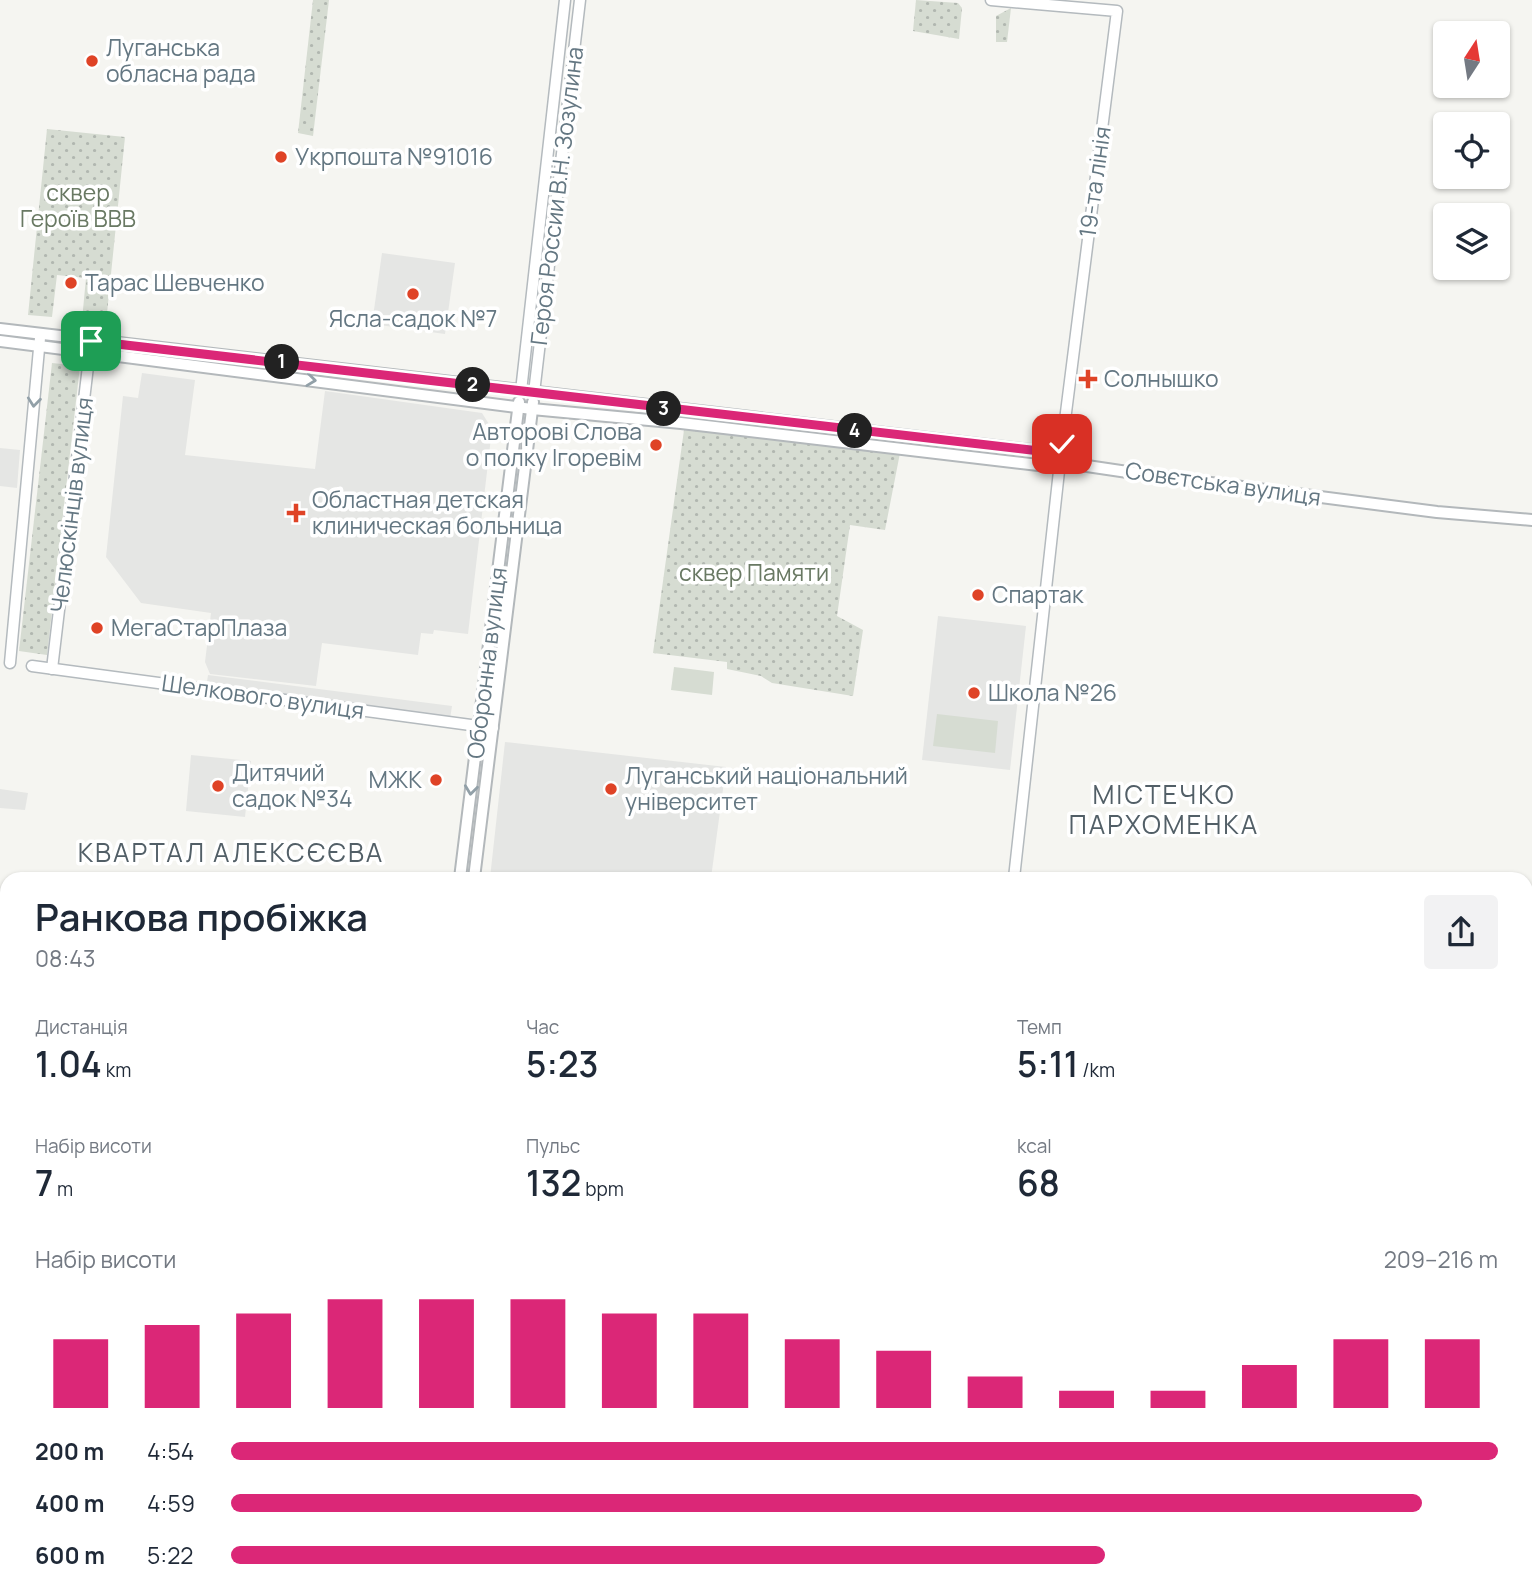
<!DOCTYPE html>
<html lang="uk">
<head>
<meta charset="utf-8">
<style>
	body { margin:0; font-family:Manrope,sans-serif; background:#f2f2f3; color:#1f2937; height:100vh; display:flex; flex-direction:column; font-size:26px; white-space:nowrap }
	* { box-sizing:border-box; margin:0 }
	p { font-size:23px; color:#747a83 }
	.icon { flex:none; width:38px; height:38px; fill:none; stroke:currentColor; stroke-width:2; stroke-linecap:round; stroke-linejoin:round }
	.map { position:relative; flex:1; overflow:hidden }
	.sheet { position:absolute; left:0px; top:872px; width:1533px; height:724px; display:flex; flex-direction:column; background:#fff; border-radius:21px 21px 0 0; box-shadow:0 2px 5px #0004 }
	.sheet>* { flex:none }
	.needle { width:46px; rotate:12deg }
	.tools { position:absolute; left:1433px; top:21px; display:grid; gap:14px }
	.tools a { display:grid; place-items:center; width:77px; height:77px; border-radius:7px; background:#fff; box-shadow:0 2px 5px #0004; font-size:35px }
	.pin { position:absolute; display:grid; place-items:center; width:60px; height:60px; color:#fff; margin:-30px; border-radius:14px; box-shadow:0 4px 10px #0006 }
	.km { position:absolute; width:35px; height:35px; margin:-18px; border-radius:50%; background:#222; color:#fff; font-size:19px; line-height:35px; text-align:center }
	.round { display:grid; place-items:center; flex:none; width:74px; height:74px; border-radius:7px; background:#f2f2f3 }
	.overview { display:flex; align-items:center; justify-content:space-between; height:119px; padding:0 35px }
	h1 { font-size:38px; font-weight:600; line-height:52px }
	.figures { display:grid; grid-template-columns:repeat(3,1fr); gap:10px; height:119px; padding:7px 35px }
	.figures div { display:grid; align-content:center }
	.figures b { font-size:35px; font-weight:600 }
	.figures small { font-size:19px; font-weight:400 }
	.figures p { font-size:19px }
	.chart { height:196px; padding:14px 35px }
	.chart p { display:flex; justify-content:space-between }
	.chart svg { width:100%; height:126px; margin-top:7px; stroke:#db2777; stroke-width:6 }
	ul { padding:0 35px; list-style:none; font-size:23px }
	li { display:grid; grid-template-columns:112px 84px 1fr; align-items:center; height:52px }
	li i { height:18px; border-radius:9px; background:#db2777 }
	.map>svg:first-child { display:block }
</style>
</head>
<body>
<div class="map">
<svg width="1532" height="1596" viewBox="0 0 1532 1596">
	<defs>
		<pattern id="green-dots" width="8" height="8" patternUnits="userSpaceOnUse" patternTransform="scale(1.75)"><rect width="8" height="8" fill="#d6dcd2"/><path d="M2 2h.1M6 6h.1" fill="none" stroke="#b1b7b0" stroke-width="1.8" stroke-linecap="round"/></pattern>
	</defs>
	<rect width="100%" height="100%" fill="#f5f5f1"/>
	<g fill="#e5e6e4">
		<path d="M 382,253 L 455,263 L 445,334 L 372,324 Z"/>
		<path d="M 142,373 L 195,380 L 185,455 L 315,469 L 325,391 L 482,413 L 492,429 L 468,634 L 434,630 L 433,634 L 421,633 L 418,655 L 322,643 L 316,686 L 210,674 L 205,662 L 211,613 L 141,603 L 106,557 L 123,396 L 138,398 Z"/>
		<path d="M 0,448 L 20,450 L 17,488 L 0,486 Z"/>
		<path d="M 938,616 L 1026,626 L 1010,770 L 922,760 Z"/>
		<path d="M 208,675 L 452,706 L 450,719 L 206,688 Z"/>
		<path d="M 505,742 L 726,767 L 711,878 L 490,878 Z"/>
		<path d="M 191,755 L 251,761 L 245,817 L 186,811 Z"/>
		<path d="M 0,789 L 28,793 L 25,810 L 0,808 Z"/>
		<path d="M 352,1589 L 586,1589 L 589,1596 L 355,1596 Z"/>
		<path d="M 911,1589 L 972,1589 L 975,1596 L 913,1596 Z"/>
	</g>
	<g fill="url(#green-dots)">
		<path d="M 313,0 L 329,0 L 313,136 L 298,133 Z"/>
		<path d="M 916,0 L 958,3 L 962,8 L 959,39 L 913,31 Z"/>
		<path d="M 1011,8 L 1007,42 L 996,42 L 996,16 Z"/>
		<path d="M 47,129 L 125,137 L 106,323 L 82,320 L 86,278 L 57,275 L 52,317 L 28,315 Z"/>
		<path d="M 52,363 L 80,366 L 47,655 L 19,651 Z"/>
		<path d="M 684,430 L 900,453 L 885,530 L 850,525 L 837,616 L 863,630 L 853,696 L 772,683 L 761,676 L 727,669 L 727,662 L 653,653 Z"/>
		<path d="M 781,1589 L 808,1589 L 811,1596 L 783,1596 Z"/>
	</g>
	<g fill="#d6dcd2">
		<path d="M 674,667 L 714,672 L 712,695 L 671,690 Z"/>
		<path d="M 937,714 L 998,721 L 995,753 L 933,746 Z"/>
	</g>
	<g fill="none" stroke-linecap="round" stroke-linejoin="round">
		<defs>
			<g id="secondary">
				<path d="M 991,0 L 1117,11 L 1062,444 L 1014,878"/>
				<path d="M 521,391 L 565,0"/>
				<path d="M 534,393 L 580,0"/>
				<path d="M 10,663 L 40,338"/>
				<path d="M 32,666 L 493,728"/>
				<path d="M 52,669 L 91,341"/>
				<path d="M 1526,1139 L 1532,1139"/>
				<path d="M 1526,1150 L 1532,1151"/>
				<path d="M 0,1287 L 7,1285"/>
				<path d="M 0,1301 L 7,1298"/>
				<path d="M 346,1589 L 349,1596"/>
				<path d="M 1184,1589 L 1187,1596"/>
				<path d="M 737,1596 L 755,1589"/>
				<path d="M 829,1596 L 846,1589"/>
			</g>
			<g id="primary">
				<path d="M 0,329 L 1048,452 L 1060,462 L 1141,474 L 1437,512 L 1532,520"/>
				<path d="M 0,341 L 532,409 L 681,423 L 1047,466 L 1060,462"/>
				<path d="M 460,878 L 519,402"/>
				<path d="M 474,878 L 533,402"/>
				<path d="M 603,1589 L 605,1596"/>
				<path d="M 620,1589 L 622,1596"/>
			</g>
		</defs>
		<use href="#secondary" stroke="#b4babe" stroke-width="13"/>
		<use href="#primary" stroke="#b3b8bb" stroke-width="14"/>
		<use href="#secondary" stroke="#fff" stroke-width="10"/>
		<use href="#primary" stroke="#fff" stroke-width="10"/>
	</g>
	<defs><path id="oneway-chevron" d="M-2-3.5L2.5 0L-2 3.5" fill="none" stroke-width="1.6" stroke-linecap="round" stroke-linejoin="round" transform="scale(1.75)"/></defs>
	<g stroke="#92a0a8">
		<use href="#oneway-chevron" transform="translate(311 380) rotate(7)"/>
		<use href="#oneway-chevron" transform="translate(34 402) rotate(96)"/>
		<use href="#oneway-chevron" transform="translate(471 790) rotate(97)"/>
	</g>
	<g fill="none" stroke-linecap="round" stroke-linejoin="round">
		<defs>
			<path id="route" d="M 91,341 L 1048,452 L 1060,462 L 1062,444"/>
		</defs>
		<use href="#route" stroke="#fff" stroke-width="14"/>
		<use href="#route" stroke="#db2777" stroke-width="9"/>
	</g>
	<g fill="#df4326" stroke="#fff" stroke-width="2.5">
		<circle cx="92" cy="61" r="7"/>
		<circle cx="281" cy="157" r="7"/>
		<circle cx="71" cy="283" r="7"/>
		<circle cx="413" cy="294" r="7"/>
		<path d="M1084.5 368.5h7v7h7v7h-7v7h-7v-7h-7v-7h7z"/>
		<circle cx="656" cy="445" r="7"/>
		<path d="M292.5 502.5h7v7h7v7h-7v7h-7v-7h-7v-7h7z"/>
		<circle cx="978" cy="595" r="7"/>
		<circle cx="97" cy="628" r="7"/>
		<circle cx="974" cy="693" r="7"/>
		<circle cx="436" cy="780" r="7"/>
		<circle cx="218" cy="786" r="7"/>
		<circle cx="611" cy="789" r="7"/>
	</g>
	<g text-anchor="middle" stroke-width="7" stroke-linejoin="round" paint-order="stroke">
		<g font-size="23" fill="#647782" stroke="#fff" text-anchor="start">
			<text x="106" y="56">Луганська<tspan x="106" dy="26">обласна рада</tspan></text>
			<text x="295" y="165">Укрпошта №91016</text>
			<text x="85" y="291">Тарас Шевченко</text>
			<text x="413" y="327" text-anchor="middle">Ясла-садок №7</text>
			<text x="1104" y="387">Солнышко</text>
			<text x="642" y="440" text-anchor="end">Авторові Слова<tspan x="642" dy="26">о полку Ігоревім</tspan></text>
			<text x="312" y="508">Областная детская<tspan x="312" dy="26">клиническая больница</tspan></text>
			<text x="992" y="603">Спартак</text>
			<text x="111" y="636">МегаСтарПлаза</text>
			<text x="988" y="701">Школа №26</text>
			<text x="232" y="781">Дитячий<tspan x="232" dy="26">садок №34</tspan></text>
			<text x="625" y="784">Луганський національний<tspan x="625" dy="26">університет</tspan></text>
			<text x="422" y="788" text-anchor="end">МЖК</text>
		</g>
		<g font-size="23" fill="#647782" stroke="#fff">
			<text transform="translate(1095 182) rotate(-82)" y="8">19-та лінія</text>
			<text transform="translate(557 196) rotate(-83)" y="8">Героя России В.Н. Зозулина</text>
			<text transform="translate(1223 484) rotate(8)" y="8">Совєтська вулиця</text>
			<text transform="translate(72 505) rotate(-83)" y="8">Челюскінців вулиця</text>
			<text transform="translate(487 663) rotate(-83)" y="8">Оборонна вулиця</text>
			<text transform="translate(263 697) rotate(8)" y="8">Шелкового вулиця</text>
		</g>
		<g font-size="23" fill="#697963" stroke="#fff">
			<text x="78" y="201">сквер<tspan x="78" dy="26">Героїв ВВВ</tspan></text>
			<text x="754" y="581">сквер Памяти</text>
		</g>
		<g font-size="26" letter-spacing="2" fill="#525f67" stroke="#fff">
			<text x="1164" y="804">МІСТЕЧКО<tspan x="1164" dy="30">ПАРХОМЕНКА</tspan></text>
			<text x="231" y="862">КВАРТАЛ АЛЕКСЄЄВА</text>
		</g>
	</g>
</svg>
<div class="tools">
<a><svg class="needle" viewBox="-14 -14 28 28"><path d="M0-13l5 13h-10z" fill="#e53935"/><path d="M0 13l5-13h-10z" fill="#747a83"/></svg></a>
<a><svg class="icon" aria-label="locate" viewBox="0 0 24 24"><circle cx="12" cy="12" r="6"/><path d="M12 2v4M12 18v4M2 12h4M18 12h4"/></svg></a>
<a><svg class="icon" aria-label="layers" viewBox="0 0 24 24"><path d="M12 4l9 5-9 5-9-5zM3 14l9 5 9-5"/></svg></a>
</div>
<div class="pin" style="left:91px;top:341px;background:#1e9e55"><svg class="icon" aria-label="arrive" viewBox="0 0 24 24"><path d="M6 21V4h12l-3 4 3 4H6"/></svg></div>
<div class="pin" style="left:1062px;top:444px;background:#d93025"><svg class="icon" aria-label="check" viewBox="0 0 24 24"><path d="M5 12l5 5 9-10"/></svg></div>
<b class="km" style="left:282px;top:362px">1</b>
<b class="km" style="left:473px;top:385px">2</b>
<b class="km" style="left:664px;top:409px">3</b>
<b class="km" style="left:855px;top:431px">4</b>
<section class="sheet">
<div class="overview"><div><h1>Ранкова пробіжка</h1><p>08:43</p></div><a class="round"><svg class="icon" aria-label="share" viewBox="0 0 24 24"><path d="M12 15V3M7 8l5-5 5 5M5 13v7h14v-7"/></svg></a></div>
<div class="figures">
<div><p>Дистанція</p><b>1.04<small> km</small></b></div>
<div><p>Час</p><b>5:23</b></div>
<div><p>Темп</p><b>5:11<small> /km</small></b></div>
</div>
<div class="figures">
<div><p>Набір висоти</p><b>7<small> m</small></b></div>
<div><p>Пульс</p><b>132<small> bpm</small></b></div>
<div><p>kcal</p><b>68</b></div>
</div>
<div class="chart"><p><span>Набір висоти</span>209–216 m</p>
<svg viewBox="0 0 160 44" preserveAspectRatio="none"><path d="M5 44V20M15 44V15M25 44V11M35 44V6M45 44V6M55 44V6M65 44V11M75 44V11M85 44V20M95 44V24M105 44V33M115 44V38M125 44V38M135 44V29M145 44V20M155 44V20"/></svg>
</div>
<ul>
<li><b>200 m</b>4:54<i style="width:100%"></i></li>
<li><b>400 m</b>4:59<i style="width:94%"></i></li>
<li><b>600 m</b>5:22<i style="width:69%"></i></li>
</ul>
</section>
</div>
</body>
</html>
